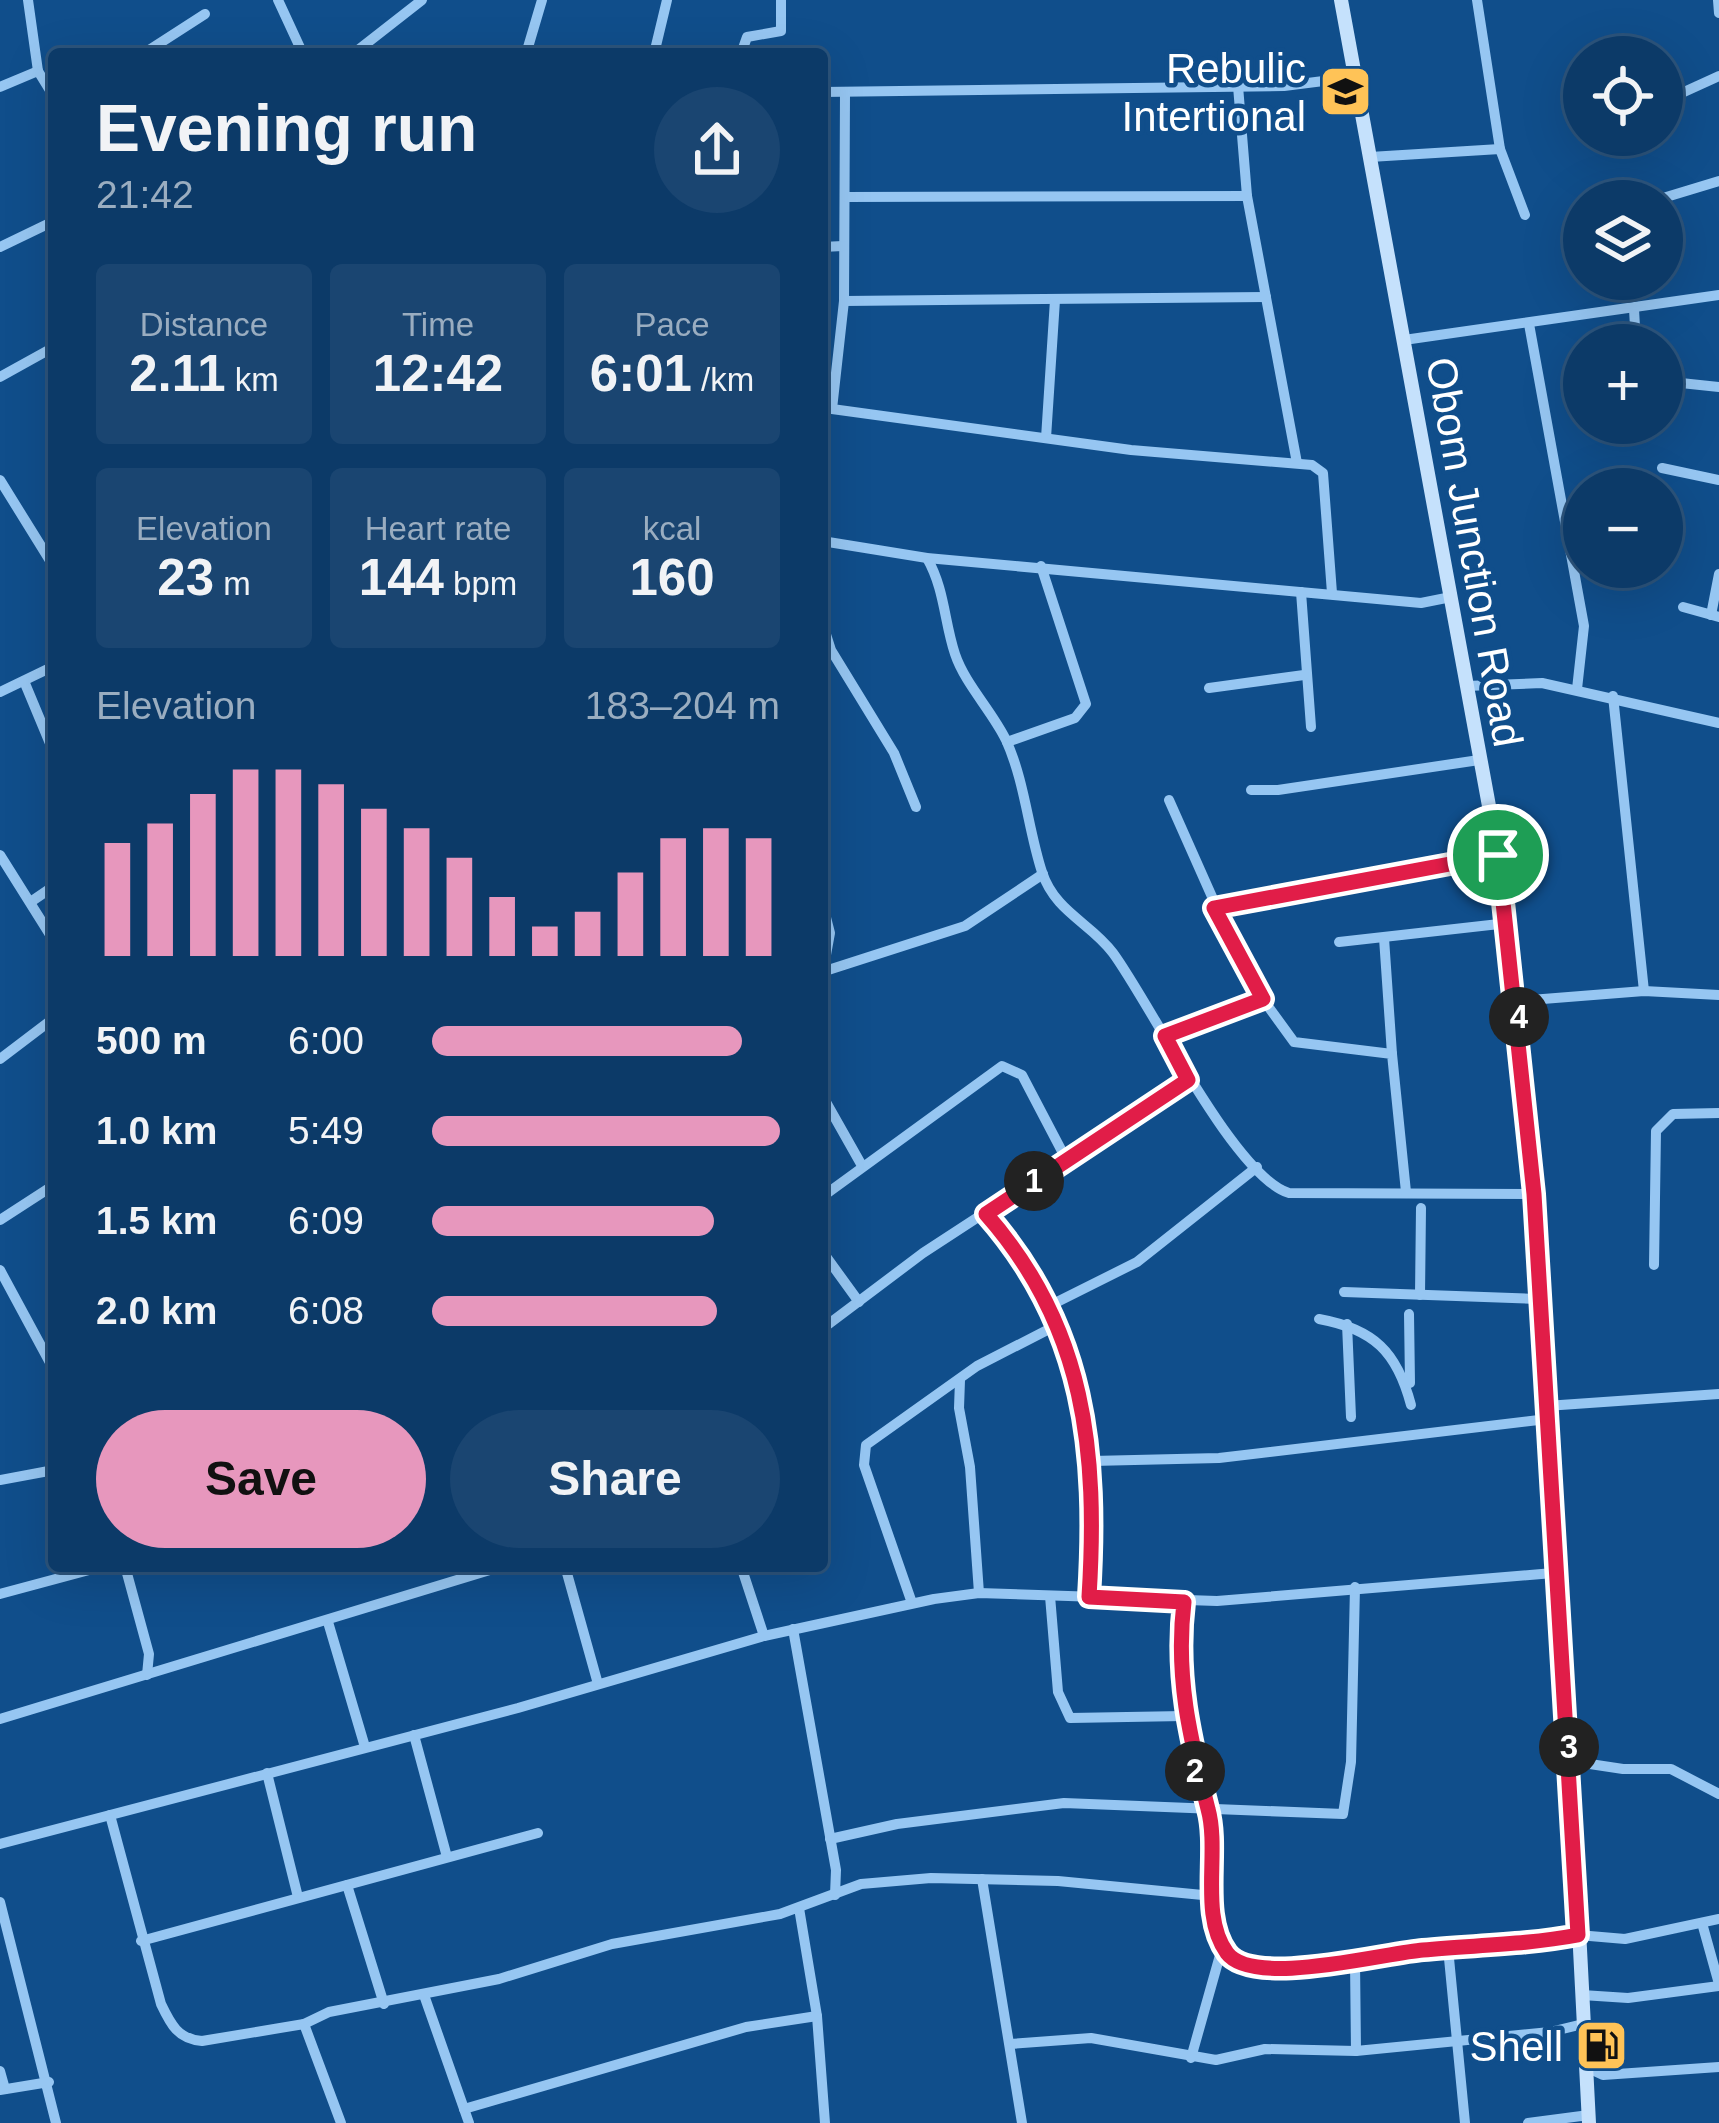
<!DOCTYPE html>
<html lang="en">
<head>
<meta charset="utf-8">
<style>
	body { margin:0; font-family:Arial,sans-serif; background:#1a4571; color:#f1f3f6; height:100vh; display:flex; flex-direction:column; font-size:45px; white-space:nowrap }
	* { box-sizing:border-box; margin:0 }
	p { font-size:39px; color:#9aadc0 }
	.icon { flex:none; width:66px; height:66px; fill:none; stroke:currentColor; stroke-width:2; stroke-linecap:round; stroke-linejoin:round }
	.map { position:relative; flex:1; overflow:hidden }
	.sheet { position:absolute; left:48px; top:48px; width:780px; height:1524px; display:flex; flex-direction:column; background:#0c3a68; border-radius:12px; box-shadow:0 12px 48px #0002,0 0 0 3px #2c547c }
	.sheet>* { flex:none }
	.buttons { position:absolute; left:1563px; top:36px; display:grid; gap:24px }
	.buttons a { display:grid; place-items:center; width:120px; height:120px; border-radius:50%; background:#0c3a68; box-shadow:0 12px 48px #0002,0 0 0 3px #2c547c; font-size:60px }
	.pin { position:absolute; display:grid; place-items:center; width:102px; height:102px; color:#fff; margin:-51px; border:6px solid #fff; border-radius:50%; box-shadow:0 3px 12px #0007 }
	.km { position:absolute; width:60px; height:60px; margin:-30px; border-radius:50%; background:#222; color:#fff; font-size:33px; line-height:60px; text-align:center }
	.round { display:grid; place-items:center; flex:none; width:126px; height:126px; border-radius:63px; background:#1a4571 }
	.summary { display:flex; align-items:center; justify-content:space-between; height:204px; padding:0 48px }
	h1 { font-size:66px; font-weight:700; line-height:90px }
	.figures { display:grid; grid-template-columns:repeat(3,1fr); gap:18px; height:204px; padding:12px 48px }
	.figures div { display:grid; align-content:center; border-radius:12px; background:#1a4571; text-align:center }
	.figures b { font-size:51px; font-weight:700 }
	.figures small { font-size:33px; font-weight:400 }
	.figures p { font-size:33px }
	.chart { height:336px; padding:24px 48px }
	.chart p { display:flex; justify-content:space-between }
	.chart svg { width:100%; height:216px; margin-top:12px; stroke:#e797bd; stroke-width:6 }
	.primary-button { display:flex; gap:24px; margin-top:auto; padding:24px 48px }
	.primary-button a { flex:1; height:138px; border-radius:72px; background:#e797bd; color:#111; font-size:48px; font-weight:700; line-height:138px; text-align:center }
	.primary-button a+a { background:#1a4571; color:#f1f3f6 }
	ul { padding:0 48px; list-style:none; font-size:39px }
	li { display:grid; grid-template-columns:192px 144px 1fr; align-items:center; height:90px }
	li i { height:30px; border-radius:15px; background:#e797bd }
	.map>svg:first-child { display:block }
</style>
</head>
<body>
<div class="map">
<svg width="1719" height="2123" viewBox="0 0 1719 2123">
	<rect width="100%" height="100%" fill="#104e8b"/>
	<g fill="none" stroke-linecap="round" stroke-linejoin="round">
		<g stroke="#96c6f2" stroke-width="10">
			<path d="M 28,0 L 38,71 L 54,97"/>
			<path d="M 278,0 L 303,54"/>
			<path d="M 1477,0 L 1500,149 L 1525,215"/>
			<path d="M 1718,0 L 1719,13"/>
			<path d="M 143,54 L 205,14"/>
			<path d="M 353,54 L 422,0"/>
			<path d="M 526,54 L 542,0"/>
			<path d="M 654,54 L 667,0"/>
			<path d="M 741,54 L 747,37 L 781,31 L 781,0"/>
			<path d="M 1238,86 L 1247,196 L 1297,463"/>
			<path d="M 0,87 L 38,71"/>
			<path d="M 822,92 L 1284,86 L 1355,77"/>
			<path d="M 845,92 L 844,301 L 832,409 L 1131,450 L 1312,465 L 1323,473 L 1332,593"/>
			<path d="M 1662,102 L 1719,76"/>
			<path d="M 1370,157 L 1500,149"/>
			<path d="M 846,197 L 1247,196"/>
			<path d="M 1663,198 L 1719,181"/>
			<path d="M 0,247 L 54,221"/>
			<path d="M 822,247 L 843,246"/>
			<path d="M 844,301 L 1266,297"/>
			<path d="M 1634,309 L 1636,345"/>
			<path d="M 1529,324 L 1584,626 L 1577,689"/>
			<path d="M 1404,340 L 1719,295"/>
			<path d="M 0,377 L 54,347"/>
			<path d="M 1662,381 L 1719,387"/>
			<path d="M 1046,438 L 1055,300"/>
			<path d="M 1662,468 L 1719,480"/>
			<path d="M 0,480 L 54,567"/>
			<path d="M 822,541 L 927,558 L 1421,603 L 1451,597"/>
			<path d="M 927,558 C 945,590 944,621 955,654 C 965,684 992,711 1006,740 C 1025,782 1028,829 1042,872 C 1055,912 1091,923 1113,953 C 1150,1003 1235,1177 1289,1193 L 1534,1194"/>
			<path d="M 1301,592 L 1311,727"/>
			<path d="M 1683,607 L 1719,617"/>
			<path d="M 1711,615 L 1719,574"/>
			<path d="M 822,622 L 831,650 L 894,753 L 916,807"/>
			<path d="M 24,681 L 54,753"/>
			<path d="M 1466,686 L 1542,683 L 1719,723"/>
			<path d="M 1209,688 L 1304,675"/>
			<path d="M 0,692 L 54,666"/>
			<path d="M 1613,696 L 1644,991"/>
			<path d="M 1007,742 L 1075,718 L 1086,704 L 1041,566"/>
			<path d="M 1251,790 L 1278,790 L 1479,760"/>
			<path d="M 1169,800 L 1249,980 L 1294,1042 L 1392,1054 L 1406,1192"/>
			<path d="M 0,855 L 54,941"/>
			<path d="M 32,901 L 54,886"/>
			<path d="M 822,902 L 830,933 L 823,971"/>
			<path d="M 1214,908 L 1498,855"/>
			<path d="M 1384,938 L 1392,1054"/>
			<path d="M 1339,942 L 1508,923"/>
			<path d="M 822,972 L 965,926 L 1043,874"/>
			<path d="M 1517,1001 L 1644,991 L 1719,995"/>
			<path d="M 1165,1036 L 1263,999"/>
			<path d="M 0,1059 L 54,1018"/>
			<path d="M 822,1095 L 861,1164"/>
			<path d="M 822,1197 L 1002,1066 L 1022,1075 L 1066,1159"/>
			<path d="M 986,1213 C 1085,1328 1099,1452 1089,1597"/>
			<path d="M 0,1220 L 54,1185"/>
			<path d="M 822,1251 L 859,1302"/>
			<path d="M 1654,1265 L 1656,1131 L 1673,1114 L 1719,1113"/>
			<path d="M 0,1270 L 54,1370"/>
			<path d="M 1344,1292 L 1537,1299"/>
			<path d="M 1420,1295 L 1421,1208"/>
			<path d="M 1047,1307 L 1137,1262 L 1257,1167"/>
			<path d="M 1409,1314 L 1410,1383"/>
			<path d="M 1319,1319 C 1374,1329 1397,1352 1411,1405"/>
			<path d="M 1347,1324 L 1351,1417"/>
			<path d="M 822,1329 L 923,1253 L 1188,1080"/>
			<path d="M 960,1380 L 959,1408 L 970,1467 L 979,1593"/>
			<path d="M 1546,1406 L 1719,1394"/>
			<path d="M 1092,1461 L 1219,1458 L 1547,1419"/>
			<path d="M 0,1480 L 54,1470"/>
			<path d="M 125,1566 L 149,1654 L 147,1675"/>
			<path d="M 565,1566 L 598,1684"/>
			<path d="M 741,1566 L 764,1636"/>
			<path d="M 0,1594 L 104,1566"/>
			<path d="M 1050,1596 L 1058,1692 L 1070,1718 L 1184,1716"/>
			<path d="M 1183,1602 L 1184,1716 L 1210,1812 L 1218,1932 L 1228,1955 L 1245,1965 L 1310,1966 L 1418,1950 L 1511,1948 L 1578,1935 L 1625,1939 L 1719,1919"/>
			<path d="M 912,1603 L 864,1465 L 866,1445 L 977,1366 L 1057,1325"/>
			<path d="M 328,1622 L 365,1747"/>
			<path d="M 793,1629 L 836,1870 L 835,1895"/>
			<path d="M 0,1719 L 503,1566"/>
			<path d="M 414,1735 L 447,1857"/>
			<path d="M 1570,1761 L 1623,1769 L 1671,1769 L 1719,1794"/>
			<path d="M 267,1773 L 298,1897"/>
			<path d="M 110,1815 L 161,2004 C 171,2025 178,2039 202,2041 L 304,2024 L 329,2012 L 499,1979 L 612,1944 L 780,1914 L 861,1884 L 931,1878 L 1058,1881 L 1213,1896"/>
			<path d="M 830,1839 L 897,1824 L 1064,1803 L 1343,1814 L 1351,1762 L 1355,1587"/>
			<path d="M 0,1844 L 518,1708 L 764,1636 L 934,1599 L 979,1593 L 1217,1601 L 1553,1573 L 1559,1567"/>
			<path d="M 982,1879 L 1022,2123"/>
			<path d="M 347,1885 L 384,2004"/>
			<path d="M 0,1902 L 56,2123"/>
			<path d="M 799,1908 L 817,2016 L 825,2123"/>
			<path d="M 1702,1923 L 1719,1984"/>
			<path d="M 141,1941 L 538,1833"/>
			<path d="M 1448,1948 L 1465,2123"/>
			<path d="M 1355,1961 L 1356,2051"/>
			<path d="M 424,1995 L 469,2123"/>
			<path d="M 1582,1995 L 1628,1998 L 1719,1986"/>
			<path d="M 304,2024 L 341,2123"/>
			<path d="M 1010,2044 L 1091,2038 L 1216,2060 L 1265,2049 L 1356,2051 L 1550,2032 L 1583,2024"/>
			<path d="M 1191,2058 L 1222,1948"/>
			<path d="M 1588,2068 L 1603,2075 L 1719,2067"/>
			<path d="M 0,2071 L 5,2089"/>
			<path d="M 0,2090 L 49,2082"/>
			<path d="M 464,2109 L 746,2027 L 817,2016"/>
			<path d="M 1528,2123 L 1589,2115"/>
		</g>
		<path stroke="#c5e1fc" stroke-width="14" d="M 1341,0 L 1498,855 L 1517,1001 L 1565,1659 L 1589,2123"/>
	</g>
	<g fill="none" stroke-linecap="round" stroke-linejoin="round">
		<defs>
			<path id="route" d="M 1498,855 L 1534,1194 L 1578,1935 C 1525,1945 1476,1945 1423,1950 C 1384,1953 1253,1988 1227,1953 C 1199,1915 1220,1852 1208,1809 C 1190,1738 1175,1676 1184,1602 L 1089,1597 C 1098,1453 1086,1327 986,1214 L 1188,1080 L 1165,1036 L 1263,999 L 1214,908 Z"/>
		</defs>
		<use href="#route" stroke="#fff" stroke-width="24"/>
		<use href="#route" stroke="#e11d48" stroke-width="15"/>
	</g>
	<defs>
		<symbol id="school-square" viewBox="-11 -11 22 22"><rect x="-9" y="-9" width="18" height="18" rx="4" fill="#ffc357" stroke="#104e8b"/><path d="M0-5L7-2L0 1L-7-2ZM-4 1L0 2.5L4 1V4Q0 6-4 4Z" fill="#111"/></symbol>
		<symbol id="fuel-square" viewBox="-11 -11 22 22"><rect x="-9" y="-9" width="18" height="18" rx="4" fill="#ffc357" stroke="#104e8b"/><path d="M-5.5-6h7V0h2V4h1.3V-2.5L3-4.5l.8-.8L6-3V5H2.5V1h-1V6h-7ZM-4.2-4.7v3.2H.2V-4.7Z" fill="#111"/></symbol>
	</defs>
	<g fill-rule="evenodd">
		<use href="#school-square" x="1316" y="62" width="59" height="59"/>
		<use href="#fuel-square" x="1572" y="2016" width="59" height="59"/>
	</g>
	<g text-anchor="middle" stroke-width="9" stroke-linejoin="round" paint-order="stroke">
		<g font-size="42" fill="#fff" stroke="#104e8b" text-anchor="end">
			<text x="1306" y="83">Rebulic<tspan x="1306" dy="48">Intertional</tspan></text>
			<text x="1563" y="2061">Shell</text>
		</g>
		<g font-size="42" fill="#fff" stroke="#104e8b">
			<text transform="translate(1475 552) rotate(80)" y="15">Obom Junction Road</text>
		</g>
	</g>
</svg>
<div class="buttons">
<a><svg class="icon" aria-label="locate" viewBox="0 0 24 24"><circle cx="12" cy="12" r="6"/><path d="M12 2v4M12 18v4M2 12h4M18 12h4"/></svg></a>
<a><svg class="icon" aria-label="layers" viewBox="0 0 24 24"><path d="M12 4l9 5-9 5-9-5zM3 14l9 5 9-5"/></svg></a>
<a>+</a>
<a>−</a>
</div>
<div class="pin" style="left:1498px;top:855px;background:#1e9e55"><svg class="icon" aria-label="arrive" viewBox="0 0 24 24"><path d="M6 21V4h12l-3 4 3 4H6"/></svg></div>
<b class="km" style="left:1034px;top:1181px">1</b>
<b class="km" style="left:1195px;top:1771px">2</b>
<b class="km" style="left:1569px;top:1747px">3</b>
<b class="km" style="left:1519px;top:1017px">4</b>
<section class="sheet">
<div class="summary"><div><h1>Evening run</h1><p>21:42</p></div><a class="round"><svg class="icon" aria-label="share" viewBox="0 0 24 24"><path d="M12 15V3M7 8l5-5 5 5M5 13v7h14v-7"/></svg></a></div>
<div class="figures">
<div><p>Distance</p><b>2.11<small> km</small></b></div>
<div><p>Time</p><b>12:42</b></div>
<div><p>Pace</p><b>6:01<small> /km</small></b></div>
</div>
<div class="figures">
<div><p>Elevation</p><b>23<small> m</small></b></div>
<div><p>Heart rate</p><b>144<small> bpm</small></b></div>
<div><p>kcal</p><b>160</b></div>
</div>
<div class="chart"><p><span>Elevation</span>183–204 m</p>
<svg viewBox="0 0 160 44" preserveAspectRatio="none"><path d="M5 44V21M15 44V17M25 44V11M35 44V6M45 44V6M55 44V9M65 44V14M75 44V18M85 44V24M95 44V32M105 44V38M115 44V35M125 44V27M135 44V20M145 44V18M155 44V20"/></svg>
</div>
<ul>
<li><b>500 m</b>6:00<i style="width:89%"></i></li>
<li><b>1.0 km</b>5:49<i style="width:100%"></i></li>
<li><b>1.5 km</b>6:09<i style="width:81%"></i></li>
<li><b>2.0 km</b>6:08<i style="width:82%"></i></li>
</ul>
<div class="primary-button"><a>Save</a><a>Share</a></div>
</section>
</div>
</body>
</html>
